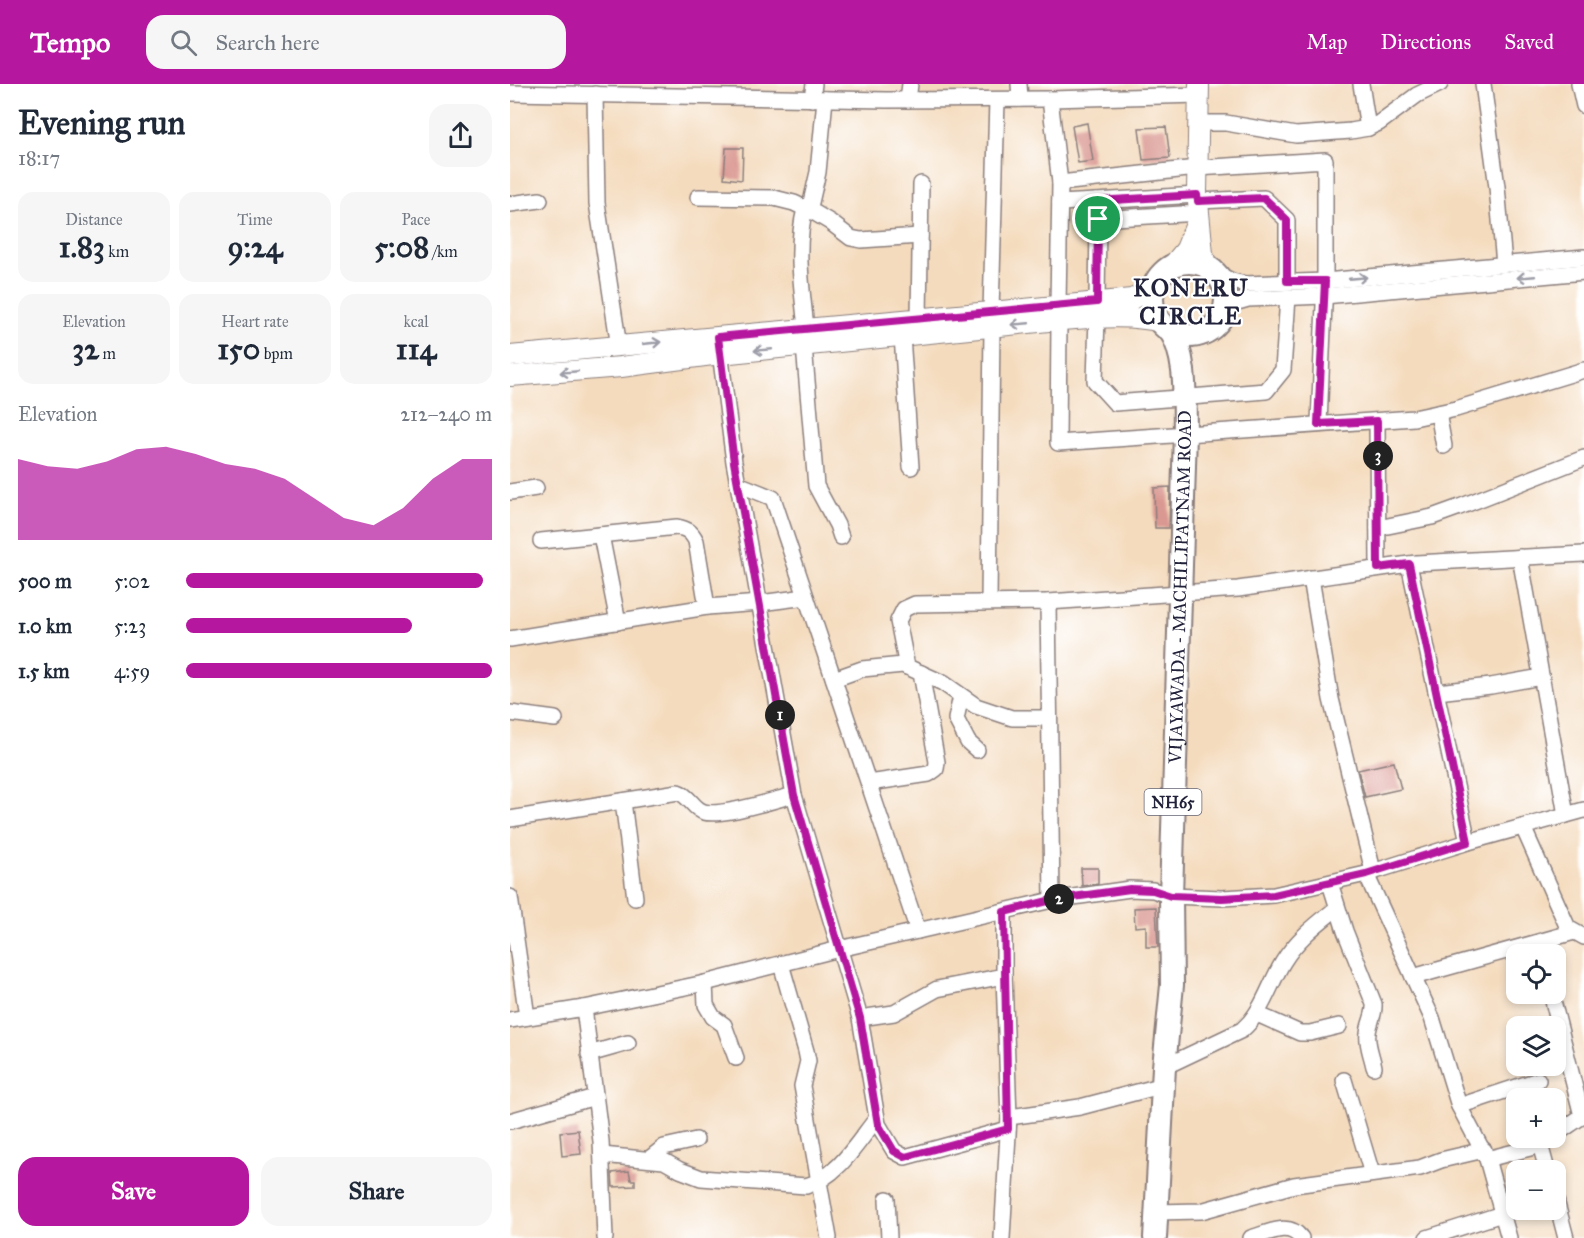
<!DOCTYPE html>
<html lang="en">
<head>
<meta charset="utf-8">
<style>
	body { margin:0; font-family:"IM FELL Great Primer",serif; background:#f6f6f7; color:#1f2937; height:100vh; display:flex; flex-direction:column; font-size:22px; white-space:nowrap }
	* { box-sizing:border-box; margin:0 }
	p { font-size:20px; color:#747a83 }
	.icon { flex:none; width:33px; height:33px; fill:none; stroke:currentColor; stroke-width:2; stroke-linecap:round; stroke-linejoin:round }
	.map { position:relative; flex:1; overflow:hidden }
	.details { display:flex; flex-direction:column; background:#fff; width:510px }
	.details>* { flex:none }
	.fabs { position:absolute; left:996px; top:860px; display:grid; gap:12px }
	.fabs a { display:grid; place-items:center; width:60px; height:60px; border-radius:12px; background:#fff; box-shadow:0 3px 9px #0003; font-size:30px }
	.pin { position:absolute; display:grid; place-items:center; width:51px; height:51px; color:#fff; margin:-26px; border:3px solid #fff; border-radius:50%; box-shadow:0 2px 6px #0007 }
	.km { position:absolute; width:30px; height:30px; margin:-15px; border-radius:50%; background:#222; color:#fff; font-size:16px; line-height:30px; text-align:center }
	.round { display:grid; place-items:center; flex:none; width:63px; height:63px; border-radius:18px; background:#f6f6f7 }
	.overview { display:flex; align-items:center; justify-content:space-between; height:102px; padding:0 18px }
	h1 { font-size:33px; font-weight:700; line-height:45px }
	.figures { display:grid; grid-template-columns:repeat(3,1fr); gap:9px; height:102px; padding:6px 18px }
	.figures div { display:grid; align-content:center; border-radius:15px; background:#f6f6f7; text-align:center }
	.figures b { font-size:30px; font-weight:700 }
	.figures small { font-size:16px; font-weight:400 }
	.figures p { font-size:16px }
	.chart { height:168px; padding:12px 18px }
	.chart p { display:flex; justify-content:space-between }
	.chart svg { width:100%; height:108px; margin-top:6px; fill:#b5179e; opacity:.7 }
	.action { display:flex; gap:12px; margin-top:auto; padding:12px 18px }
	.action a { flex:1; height:69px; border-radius:18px; background:#b5179e; color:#fff; font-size:24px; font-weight:700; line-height:69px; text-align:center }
	.action a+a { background:#f6f6f7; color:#1f2937 }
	ul { padding:0 18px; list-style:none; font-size:20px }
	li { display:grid; grid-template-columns:96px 72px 1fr; align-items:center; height:45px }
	li i { height:15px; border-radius:8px; background:#b5179e }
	header { display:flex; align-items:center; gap:36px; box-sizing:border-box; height:84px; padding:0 30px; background:#b5179e; color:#fff }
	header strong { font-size:28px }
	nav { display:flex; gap:33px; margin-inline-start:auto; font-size:21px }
	.search { width:420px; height:54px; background:#f6f6f7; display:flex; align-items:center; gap:15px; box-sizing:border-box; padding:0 21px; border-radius:18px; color:#747a83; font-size:22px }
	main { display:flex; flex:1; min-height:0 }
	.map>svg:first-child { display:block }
</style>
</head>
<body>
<header>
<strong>Tempo</strong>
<div class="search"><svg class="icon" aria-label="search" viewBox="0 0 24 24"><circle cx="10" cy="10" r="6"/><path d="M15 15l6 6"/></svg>Search here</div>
<nav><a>Map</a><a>Directions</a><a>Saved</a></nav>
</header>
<main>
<section class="details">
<div class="overview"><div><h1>Evening run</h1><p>18:17</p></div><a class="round"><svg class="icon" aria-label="share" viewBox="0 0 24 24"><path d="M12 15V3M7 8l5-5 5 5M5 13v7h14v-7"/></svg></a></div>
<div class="figures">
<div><p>Distance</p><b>1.83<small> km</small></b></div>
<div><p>Time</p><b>9:24</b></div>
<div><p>Pace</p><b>5:08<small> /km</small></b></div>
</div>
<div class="figures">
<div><p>Elevation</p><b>32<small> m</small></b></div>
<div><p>Heart rate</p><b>150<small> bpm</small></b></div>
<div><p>kcal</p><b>114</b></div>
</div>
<div class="chart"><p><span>Elevation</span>212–240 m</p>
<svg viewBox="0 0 160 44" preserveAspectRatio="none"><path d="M0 44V11L10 14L20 15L30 12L40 7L50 6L60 9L70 13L80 15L90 19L100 27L110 35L120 38L130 31L140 19L150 11L160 11V44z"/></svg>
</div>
<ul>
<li><b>500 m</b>5:02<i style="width:97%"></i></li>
<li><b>1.0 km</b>5:23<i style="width:74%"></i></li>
<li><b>1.5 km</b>4:59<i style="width:100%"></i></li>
</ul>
<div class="action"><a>Save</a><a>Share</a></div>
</section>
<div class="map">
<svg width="1074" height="1154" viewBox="0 0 1074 1154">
	<rect width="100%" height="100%" fill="#fff"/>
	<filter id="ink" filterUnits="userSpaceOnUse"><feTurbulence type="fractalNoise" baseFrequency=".0167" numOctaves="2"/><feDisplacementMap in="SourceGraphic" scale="12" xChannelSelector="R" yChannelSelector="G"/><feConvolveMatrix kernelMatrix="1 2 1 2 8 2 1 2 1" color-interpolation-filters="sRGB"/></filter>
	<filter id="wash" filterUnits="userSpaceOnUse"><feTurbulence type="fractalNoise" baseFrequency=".008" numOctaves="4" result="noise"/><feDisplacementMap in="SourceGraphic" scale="24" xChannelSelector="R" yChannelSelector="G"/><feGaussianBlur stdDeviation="1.35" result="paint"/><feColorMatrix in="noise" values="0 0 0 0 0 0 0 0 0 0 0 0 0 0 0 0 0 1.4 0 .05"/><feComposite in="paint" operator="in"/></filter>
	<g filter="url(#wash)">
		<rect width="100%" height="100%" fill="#f4dbbe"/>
		<g id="blocks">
			<g fill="#da9892">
				<path d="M 577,39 L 583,77 L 568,79 L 562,42 Z"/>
				<path d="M 656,43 L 660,74 L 633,76 L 629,44 Z"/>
				<path d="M 216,64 L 233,64 L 232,96 L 214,94 Z"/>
				<path d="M 660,403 L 659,444 L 645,444 L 644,404 Z"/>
				<path d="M 884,678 L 891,705 L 855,713 L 848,686 Z"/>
				<path d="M 571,784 L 588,784 L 588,800 L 572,802 Z"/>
				<path d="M 646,823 L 648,863 L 636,863 L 636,842 L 625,843 L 624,824 Z"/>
				<path d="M 68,1046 L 71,1070 L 52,1072 L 50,1048 Z"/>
				<path d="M 119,1087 L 121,1096 L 125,1096 L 125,1102 L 103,1103 L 102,1089 Z"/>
			</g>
		</g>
	</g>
	<g filter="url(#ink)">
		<use href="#blocks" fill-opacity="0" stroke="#8b7e7c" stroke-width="1.5"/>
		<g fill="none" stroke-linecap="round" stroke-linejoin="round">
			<defs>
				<g id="minor">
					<path d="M 509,0 L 510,15"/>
					<path d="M 851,0 L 858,44"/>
					<path d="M 973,0 L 987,103 L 994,180"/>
					<path d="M 1069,0 L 1074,22"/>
					<path d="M 0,9 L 376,16 L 540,15 L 690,11"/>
					<path d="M 85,10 L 87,119 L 109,263"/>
					<path d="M 302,15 L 304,0"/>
					<path d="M 540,15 L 550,99 L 548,221"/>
					<path d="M 398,16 L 400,0"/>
					<path d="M 689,39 L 716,39 L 786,51 L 841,47 L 858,44 L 869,39 L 907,11 L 930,0"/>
					<path d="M 550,99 L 687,84 L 815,76 L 815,197 L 809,340"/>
					<path d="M 188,113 L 264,114 L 284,119 L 305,129 L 320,138 L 341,154 L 351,156 L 410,152"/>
					<path d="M 688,117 L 754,114 L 777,136 L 777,197"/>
					<path d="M 550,119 L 586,117"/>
					<path d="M 0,120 L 30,116"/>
					<path d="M 295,125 C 285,164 292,204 296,244"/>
					<path d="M 299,127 L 308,88 L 315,15"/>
					<path d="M 588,135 L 689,129"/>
					<path d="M 707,190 L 722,197 L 735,200 L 815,197 L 1074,173"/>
					<path d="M 587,218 L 588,135 L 586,117 L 687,111"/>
					<path d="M 481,227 L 487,16"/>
					<path d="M 587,233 L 585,297 L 605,319 L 756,307 L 773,286 L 778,213"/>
					<path d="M 712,233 L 724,219 L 738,215 L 814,212 L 1074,188"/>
					<path d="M 409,234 L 411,100"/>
					<path d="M 549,236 L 548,359 L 904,334 L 946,325 L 1074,286"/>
					<path d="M 392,252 L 401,383"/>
					<path d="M 209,260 L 224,378 L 284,711 L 350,934 L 368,1040 L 384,1067 L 395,1073 L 498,1045"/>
					<path d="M 294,262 L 306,402 L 327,441 L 331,453"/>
					<path d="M 928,329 L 934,362"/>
					<path d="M 867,337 L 868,484"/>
					<path d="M 228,400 L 263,414 L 408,847"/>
					<path d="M 0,408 L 26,404"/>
					<path d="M 868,444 L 922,433 L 947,424 L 1074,374"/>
					<path d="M 91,451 L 108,538"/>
					<path d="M 31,457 L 167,443 C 177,445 181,447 186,457 L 197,523"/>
					<path d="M 1010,473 L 1056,731"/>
					<path d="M 899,480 L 958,758"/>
					<path d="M 801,494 L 821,615 L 863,787"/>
					<path d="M 479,518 L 482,242"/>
					<path d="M 538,518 L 728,505 L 906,479 L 1074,470"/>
					<path d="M 0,555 L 197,523 L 250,519 L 296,513"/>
					<path d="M 397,583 L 388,537 L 394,525 L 405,520 L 538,518 L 542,816"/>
					<path d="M 324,595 L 352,585 L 393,581 L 433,599 L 466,622 L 502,634 L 538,634"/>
					<path d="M 927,608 L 981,602 L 1031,593"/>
					<path d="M 451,612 L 446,635 L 458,658 L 467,666"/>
					<path d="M 0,629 L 45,635"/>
					<path d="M 359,699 L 419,690 L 426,685 L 427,678 L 411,589"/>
					<path d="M 113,717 L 125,814"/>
					<path d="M 0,735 L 168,708 C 180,712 183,725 194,728 C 212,733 264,716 284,711"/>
					<path d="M 1013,743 L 1058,844 L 1074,853"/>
					<path d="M 856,790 L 922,934 L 949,1022 L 977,1075 L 999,1154"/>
					<path d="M 820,799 L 835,847 L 864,920 C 865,931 859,938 858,949 C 856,959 862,972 864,983"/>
					<path d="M 0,813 L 17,933"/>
					<path d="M 271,880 L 296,967 L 298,977 L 292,1002 L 319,1154"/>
					<path d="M 903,893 L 1064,848"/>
					<path d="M 195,899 L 196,921 L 203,933 L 214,941 L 226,974"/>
					<path d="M 1041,909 L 1072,1032"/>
					<path d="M 74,924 L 91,1057 L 95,1154"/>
					<path d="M 747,930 L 790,949 L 800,949 L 829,942"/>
					<path d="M 350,934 L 384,929 L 427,905 L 494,892"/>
					<path d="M 0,936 L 74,924 L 195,899 L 329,865 L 542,816 L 620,805 L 643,806 L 661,812 L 712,814 L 764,811 L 856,790 L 958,758 L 1074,726"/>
					<path d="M 79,970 L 118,959"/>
					<path d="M 654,983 L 732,946 C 753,928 759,901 773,878 C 787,855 807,840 827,824"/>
					<path d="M 834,996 L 862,1090"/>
					<path d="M 949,1022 L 1028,996"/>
					<path d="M 499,1033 L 570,1023 L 654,1001"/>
					<path d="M 0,1037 L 85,1013"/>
					<path d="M 1046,1050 L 1074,1031"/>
					<path d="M 1030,1060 L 1037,1086"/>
					<path d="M 92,1071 L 154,1077 L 170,1086 L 191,1094 L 296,1102 C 328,1093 347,1059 367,1034"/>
					<path d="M 139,1075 L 154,1063 L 186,1056"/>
					<path d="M 977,1075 L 1020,1064 L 1041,1053"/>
					<path d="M 377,1115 L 379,1154"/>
					<path d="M 1046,1116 L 1056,1154"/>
					<path d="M 646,1128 L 691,1127 L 784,1101 L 910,1084 L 931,1076 L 974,1066"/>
					<path d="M 492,1154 L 499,1033 L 494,892 L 494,828"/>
					<path d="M 741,1154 C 758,1149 779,1137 791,1154"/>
					<path d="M 917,1154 L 992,1130"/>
				</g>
				<g id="major">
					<path d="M 689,0 L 687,108 L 693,170 L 697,183"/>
					<path d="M 662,182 L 676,165 L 688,135"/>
					<path d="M 0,272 L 622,215 L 632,210 L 646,198"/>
					<path d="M 0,292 L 111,283 L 210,270 L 549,236 C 582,234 619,230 651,238"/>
				</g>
				<g id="highway">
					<circle cx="679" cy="215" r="37"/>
					<path id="s1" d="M 645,1154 L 654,983 L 662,901 L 661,812 L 675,349 C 674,316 678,274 660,246"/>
				</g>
			</defs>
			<use href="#minor" stroke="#8b7e7c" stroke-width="18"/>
			<use href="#major" stroke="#8b7e7c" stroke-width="22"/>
			<use href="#highway" stroke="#8b7e7c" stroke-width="26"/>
			<use href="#minor" stroke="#fff" stroke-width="15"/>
			<use href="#major" stroke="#fff" stroke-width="20"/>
			<use href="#highway" stroke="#fff" stroke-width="22"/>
		</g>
		<defs><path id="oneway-shaft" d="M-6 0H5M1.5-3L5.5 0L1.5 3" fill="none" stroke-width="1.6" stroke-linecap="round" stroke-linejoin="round" transform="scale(1.5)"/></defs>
		<g stroke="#9c9ca7">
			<use href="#oneway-shaft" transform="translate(1016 193) rotate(175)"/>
			<use href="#oneway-shaft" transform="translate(848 194) rotate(-5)"/>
			<use href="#oneway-shaft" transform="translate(510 240) rotate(175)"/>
			<use href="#oneway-shaft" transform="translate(142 259) rotate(-6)"/>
			<use href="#oneway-shaft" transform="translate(253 266) rotate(175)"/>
			<use href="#oneway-shaft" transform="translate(59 288) rotate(175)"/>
		</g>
	</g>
	<g fill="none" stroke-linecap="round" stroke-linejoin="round" filter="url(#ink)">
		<defs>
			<path id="route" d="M 687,111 L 688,117 L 754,114 L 777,136 L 777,197 L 815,197 L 808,340 L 867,337 L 868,484 L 899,480 L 958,758 L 856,790 L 764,811 L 712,814 L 661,812 L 643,806 L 620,805 L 542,816 L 494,828 L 498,1045 L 395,1073 L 384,1067 L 368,1040 L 350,934 L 284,711 L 224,378 L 208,253 L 587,218 L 588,135 L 586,117 Z"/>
		</defs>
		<use href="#route" stroke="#fff" stroke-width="12"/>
		<use href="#route" stroke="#b5179e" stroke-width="8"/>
	</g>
	<g text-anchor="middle" stroke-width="4.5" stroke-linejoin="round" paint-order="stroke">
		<rect fill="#fff" stroke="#646476" stroke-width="1.5" x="634.5" y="705" width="57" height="26" rx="4.5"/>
		<g font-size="16" font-weight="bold" fill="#22223b">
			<text x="663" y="724">NH65</text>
		</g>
		<g font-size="18" fill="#22223b" stroke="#fff">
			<text dy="6" stroke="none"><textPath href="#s1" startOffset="652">VIJAYAWADA - MACHILIPATNAM ROAD</textPath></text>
		</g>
		<g font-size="24" font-weight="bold" letter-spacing="1.5" fill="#22223b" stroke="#fff">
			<text x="681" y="212">KONERU<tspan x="681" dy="28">CIRCLE</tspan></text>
		</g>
	</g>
</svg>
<div class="fabs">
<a><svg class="icon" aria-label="locate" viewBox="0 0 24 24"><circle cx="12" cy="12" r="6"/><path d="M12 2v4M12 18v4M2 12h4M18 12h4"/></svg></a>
<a><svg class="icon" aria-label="layers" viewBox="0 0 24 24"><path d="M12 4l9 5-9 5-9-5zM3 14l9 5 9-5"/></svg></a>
<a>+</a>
<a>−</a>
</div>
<div class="pin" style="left:588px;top:135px;background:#1e9e55"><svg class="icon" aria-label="arrive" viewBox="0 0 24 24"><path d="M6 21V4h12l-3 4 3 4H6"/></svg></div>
<b class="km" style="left:270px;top:631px">1</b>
<b class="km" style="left:549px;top:815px">2</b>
<b class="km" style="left:868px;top:372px">3</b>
</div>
</main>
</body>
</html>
